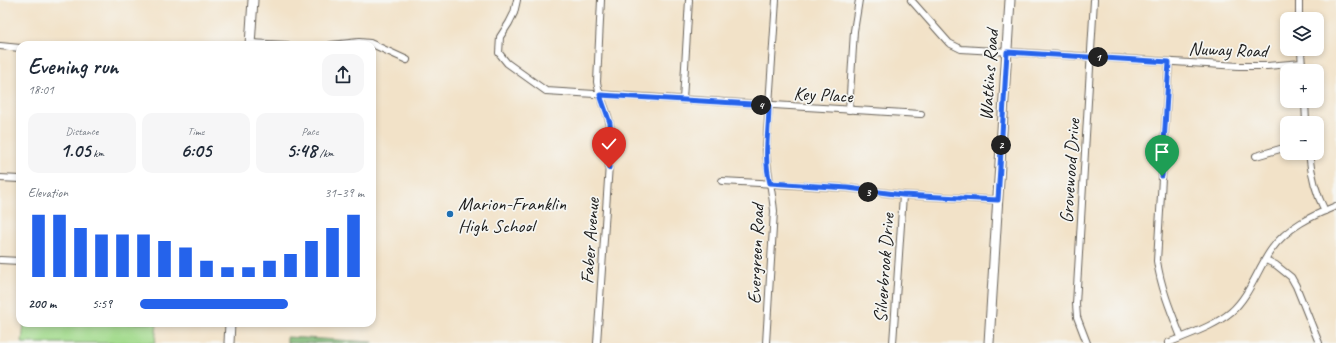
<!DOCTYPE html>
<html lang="en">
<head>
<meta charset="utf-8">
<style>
	body { margin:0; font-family:Caveat,sans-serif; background:#f6f6f7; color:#1f2937; height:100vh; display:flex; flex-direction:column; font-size:15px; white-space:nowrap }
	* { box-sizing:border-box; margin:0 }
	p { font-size:13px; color:#747a83 }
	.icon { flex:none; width:22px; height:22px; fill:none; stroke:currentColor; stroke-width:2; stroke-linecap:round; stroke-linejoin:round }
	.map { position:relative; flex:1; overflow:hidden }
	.side { position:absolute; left:16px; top:41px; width:360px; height:286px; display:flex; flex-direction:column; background:#fff; border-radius:12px; box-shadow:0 2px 6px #0003 }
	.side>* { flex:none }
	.tools { position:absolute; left:1280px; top:12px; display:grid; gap:8px }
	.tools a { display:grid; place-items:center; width:44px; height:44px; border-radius:8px; background:#fff; box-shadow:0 2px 6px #0003; font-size:20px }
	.pin { position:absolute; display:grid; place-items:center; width:34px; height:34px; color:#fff; margin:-41px -17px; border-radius:50% 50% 50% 0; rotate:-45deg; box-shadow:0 0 4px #0007 }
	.pin .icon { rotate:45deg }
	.km { position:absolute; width:20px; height:20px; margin:-10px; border-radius:50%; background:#222; color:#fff; font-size:11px; line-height:20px; text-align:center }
	.round { display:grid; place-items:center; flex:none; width:42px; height:42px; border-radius:12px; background:#f6f6f7 }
	.overview { display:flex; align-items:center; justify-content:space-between; height:68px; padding:0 12px }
	h1 { font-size:22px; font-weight:800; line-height:30px }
	.stats { display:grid; grid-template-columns:repeat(3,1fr); gap:6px; height:68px; padding:4px 12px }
	.stats div { display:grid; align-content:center; border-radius:10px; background:#f6f6f7; text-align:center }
	.stats b { font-size:20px; font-weight:800 }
	.stats small { font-size:11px; font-weight:400 }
	.stats p { font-size:11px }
	.chart { height:112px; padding:8px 12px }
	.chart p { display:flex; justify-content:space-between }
	.chart svg { width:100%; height:72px; margin-top:4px; stroke:#2563eb; stroke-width:6 }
	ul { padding:0 12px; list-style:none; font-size:13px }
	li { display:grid; grid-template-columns:64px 48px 1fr; align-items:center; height:30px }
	li i { height:10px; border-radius:5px; background:#2563eb }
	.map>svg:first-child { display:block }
</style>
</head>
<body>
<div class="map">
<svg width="1336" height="343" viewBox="0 0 1336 343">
	<rect width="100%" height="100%" fill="#f6f6f2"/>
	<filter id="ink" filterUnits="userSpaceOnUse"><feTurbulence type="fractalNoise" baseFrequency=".025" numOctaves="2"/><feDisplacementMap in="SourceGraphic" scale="8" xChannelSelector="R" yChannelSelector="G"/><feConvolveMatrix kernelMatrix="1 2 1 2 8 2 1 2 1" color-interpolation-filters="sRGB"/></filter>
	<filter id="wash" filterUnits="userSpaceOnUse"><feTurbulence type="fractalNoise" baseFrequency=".012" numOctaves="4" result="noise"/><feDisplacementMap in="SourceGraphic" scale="16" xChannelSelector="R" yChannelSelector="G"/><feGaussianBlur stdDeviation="0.9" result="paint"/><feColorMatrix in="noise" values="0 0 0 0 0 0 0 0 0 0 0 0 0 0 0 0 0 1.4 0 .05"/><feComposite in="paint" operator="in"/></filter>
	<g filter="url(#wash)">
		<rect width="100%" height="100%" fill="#f2e2c8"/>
		<path fill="#a2da8c" stroke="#5f7b54" d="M 24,323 L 157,323 L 155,343 L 22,343 Z"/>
		<path fill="#81ba78" stroke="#4e6b4a" d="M 287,337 L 373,342 L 373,343 L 287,343 Z"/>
	</g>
	<g filter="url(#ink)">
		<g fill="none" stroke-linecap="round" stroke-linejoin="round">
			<defs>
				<g id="street">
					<path d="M 517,0 L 514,13 L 509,23 L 500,37 L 499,53 L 507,63 L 546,91 L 921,114"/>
					<path d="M 911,0 L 949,43 L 961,49 L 1239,66 L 1267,66 L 1302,63"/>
					<path d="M 1299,19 L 1299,0"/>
					<path d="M 250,43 L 287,45"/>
					<path d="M 331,45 L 359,42 L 370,43 L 407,60"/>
					<path d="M 0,46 L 20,48"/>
					<path d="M 1301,49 L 1302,71"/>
					<path d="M 1169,62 L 1157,261 C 1161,288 1171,312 1181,337"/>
					<path d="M 683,100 L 689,0"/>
					<path d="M 1305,101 L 1306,123"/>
					<path d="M 849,110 L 854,31 L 859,0"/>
					<path d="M 1309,153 C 1311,174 1315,192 1325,211"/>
					<path d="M 1256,156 L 1287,147"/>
					<path d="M 0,178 L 20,179"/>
					<path d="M 722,181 L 848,188 L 903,195 L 998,200"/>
					<path d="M 0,260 L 20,261"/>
					<path d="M 1266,260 L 1276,265 L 1291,277 L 1296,286 L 1319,343"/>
					<path d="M 597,343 L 611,135 C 611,114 600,102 597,82 L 601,0"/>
					<path d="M 766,343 L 774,211 C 772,190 767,171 766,150 L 776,0"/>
					<path d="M 893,343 L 903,195"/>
					<path d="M 1087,343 L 1077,317 L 1076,304 L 1094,0"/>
					<path d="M 1168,343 C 1189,334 1213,327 1231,312 C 1250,295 1257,270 1271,250 C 1287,227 1312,216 1336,206"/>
				</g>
				<g id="secondary">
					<path d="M 250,45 L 253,0"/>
					<path d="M 229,343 L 230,323"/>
					<path d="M 989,343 L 1010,0"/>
				</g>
			</defs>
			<use href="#street" stroke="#676158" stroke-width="8"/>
			<use href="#secondary" stroke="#676158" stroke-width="11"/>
			<use href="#street" stroke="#fff" stroke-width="6"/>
			<use href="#secondary" stroke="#fff" stroke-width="9"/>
		</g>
	</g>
	<g fill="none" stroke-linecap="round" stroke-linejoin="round" filter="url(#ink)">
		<defs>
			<path id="route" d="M 609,168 L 611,140 L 610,123 L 600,95 L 769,105 C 769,132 763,157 770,183 L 848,188 L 903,195 L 998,200 L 1007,52 L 1169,62 L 1162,176"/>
		</defs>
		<use href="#route" stroke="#fff" stroke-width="8"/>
		<use href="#route" stroke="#2563eb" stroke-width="5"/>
	</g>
	<circle fill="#1f6fb2" stroke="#f6f6f2" stroke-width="1.5" cx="450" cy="214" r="4"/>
	<g text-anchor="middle" stroke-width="3.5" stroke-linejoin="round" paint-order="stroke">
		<g font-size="19" fill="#1c1c1c" stroke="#f6f6f2">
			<text transform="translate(1228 49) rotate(2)" y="7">Nuway Road</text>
			<text transform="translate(988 75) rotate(-86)" y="7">Watkins Road</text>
			<text transform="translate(823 94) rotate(3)" y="7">Key Place</text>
			<text transform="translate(1069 171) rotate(-86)" y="7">Grovewood Drive</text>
			<text transform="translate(589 241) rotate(-86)" y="7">Faber Avenue</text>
			<text transform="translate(755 254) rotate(-88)" y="7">Evergreen Road</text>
			<text transform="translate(883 268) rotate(-86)" y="7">Silverbrook Drive</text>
		</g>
		<g font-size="19" fill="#1c1c1c" stroke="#f6f6f2" text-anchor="start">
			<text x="458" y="210">Marion-Franklin<tspan x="458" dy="22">High School</tspan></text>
		</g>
	</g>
</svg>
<div class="tools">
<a><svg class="icon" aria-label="layers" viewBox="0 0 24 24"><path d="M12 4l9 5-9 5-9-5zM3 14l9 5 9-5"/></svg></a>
<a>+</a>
<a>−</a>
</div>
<div class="pin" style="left:1162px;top:176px;background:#1e9e55"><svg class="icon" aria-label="arrive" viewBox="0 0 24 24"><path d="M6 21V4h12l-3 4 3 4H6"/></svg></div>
<div class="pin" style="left:609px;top:168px;background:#d93025"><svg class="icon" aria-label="check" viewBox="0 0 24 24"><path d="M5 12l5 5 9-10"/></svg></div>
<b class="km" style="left:1098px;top:57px">1</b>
<b class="km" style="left:1001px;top:145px">2</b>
<b class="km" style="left:868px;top:192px">3</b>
<b class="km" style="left:761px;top:105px">4</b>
<section class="side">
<div class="overview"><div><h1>Evening run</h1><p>18:01</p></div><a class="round"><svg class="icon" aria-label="share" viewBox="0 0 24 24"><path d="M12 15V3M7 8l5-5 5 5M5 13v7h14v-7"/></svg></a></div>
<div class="stats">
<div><p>Distance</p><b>1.05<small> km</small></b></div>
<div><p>Time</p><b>6:05</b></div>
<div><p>Pace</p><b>5:48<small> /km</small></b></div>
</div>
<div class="chart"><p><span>Elevation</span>31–39 m</p>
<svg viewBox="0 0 160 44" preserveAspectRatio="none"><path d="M5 44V6M15 44V6M25 44V14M35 44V18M45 44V18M55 44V18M65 44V22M75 44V26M85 44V34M95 44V38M105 44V38M115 44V34M125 44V30M135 44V22M145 44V14M155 44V6"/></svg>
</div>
<ul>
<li><b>200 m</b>5:59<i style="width:66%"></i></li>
</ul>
</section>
</div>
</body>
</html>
